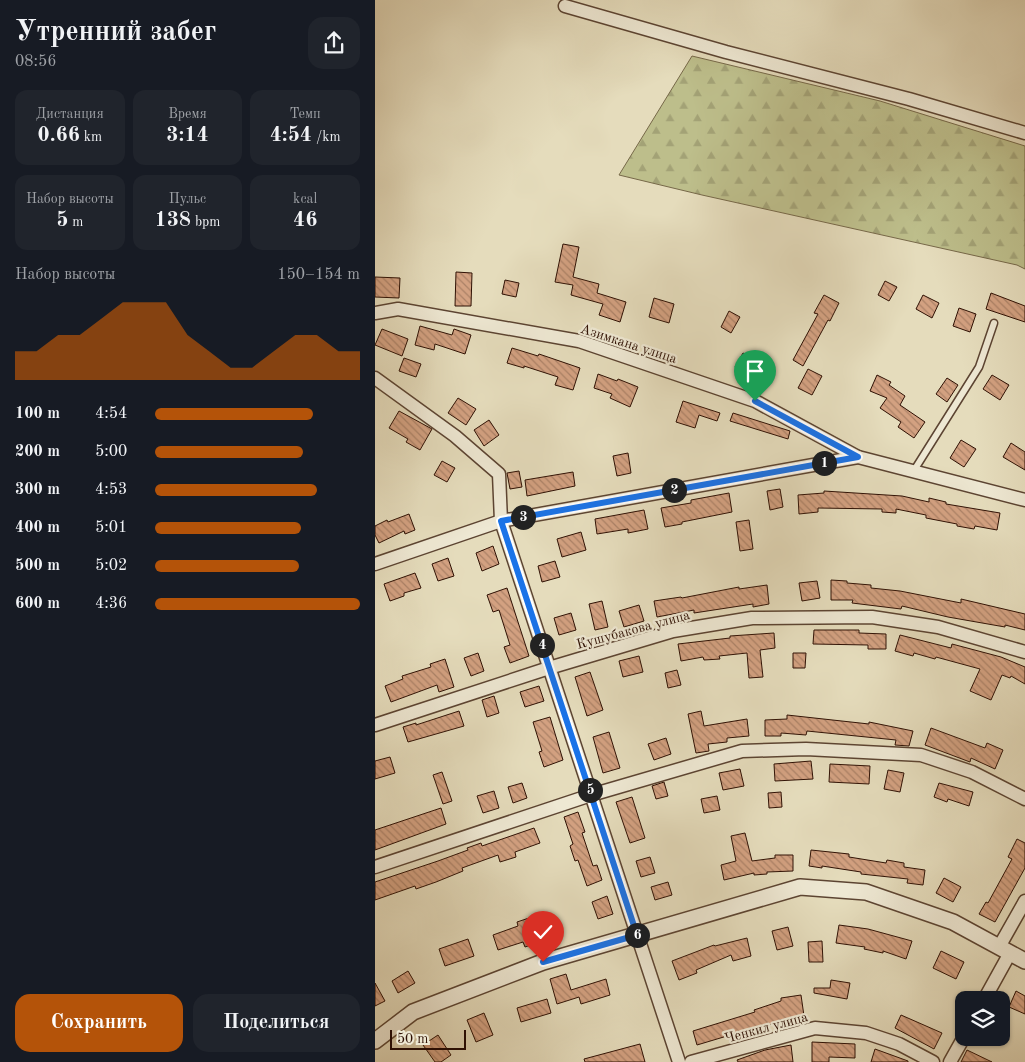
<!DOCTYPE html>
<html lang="ru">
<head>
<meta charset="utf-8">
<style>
	body { margin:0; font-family:"Old Standard TT",serif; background:#20242c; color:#f1f3f6; height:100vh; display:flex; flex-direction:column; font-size:19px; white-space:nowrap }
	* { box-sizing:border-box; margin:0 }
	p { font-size:16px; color:#9ea1a6 }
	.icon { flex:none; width:28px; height:28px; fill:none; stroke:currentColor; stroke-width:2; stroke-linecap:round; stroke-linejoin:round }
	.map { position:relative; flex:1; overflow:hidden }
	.panel { display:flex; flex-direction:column; background:#171b24; width:375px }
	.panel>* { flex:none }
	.fabs { position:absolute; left:580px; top:991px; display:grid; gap:10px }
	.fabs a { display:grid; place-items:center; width:55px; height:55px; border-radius:10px; background:#171b24; box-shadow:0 1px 4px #0004; font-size:25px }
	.scale { position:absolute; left:15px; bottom:12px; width:76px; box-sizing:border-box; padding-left:5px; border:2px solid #2f1104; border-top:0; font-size:14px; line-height:18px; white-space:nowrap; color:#2f1104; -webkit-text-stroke:4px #eee8d3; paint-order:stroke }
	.pin { position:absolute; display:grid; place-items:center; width:42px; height:42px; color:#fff; margin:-51px -21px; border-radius:50% 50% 50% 0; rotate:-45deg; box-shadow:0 0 5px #0007 }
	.pin .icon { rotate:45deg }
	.km { position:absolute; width:25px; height:25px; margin:-12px; border-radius:50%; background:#222; color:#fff; font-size:14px; line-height:25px; text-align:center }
	.round { display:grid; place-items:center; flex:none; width:52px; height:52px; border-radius:15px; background:#20242c }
	.head { display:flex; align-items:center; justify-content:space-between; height:85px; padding:0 15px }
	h1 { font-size:28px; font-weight:700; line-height:38px }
	.figures { display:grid; grid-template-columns:repeat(3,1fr); gap:8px; height:85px; padding:5px 15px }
	.figures div { display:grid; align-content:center; border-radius:12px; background:#20242c; text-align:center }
	.figures b { font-size:21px; font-weight:700 }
	.figures small { font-size:14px; font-weight:400 }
	.figures p { font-size:14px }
	.chart { height:140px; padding:10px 15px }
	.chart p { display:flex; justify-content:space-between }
	.chart svg { width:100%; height:90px; margin-top:5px; fill:#b45309; opacity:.7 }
	.action { display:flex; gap:10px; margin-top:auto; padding:10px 15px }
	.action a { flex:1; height:58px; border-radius:15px; background:#b45309; color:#fff; font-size:20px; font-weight:700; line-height:58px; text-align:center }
	.action a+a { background:#20242c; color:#f1f3f6 }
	ul { padding:0 15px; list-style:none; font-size:16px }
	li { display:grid; grid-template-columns:80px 60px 1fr; align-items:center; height:38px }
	li i { height:12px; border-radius:6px; background:#b45309 }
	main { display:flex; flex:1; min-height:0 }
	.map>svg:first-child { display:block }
</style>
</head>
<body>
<main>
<section class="panel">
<div class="head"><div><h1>Утренний забег</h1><p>08:56</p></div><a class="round"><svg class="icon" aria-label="share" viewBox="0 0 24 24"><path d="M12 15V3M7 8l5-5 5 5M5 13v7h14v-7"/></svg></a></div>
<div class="figures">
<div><p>Дистанция</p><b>0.66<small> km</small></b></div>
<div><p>Время</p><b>3:14</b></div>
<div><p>Темп</p><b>4:54<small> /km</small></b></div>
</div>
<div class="figures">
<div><p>Набор высоты</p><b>5<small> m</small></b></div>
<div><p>Пульс</p><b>138<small> bpm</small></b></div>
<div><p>kcal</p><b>46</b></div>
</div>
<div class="chart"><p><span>Набор высоты</span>150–154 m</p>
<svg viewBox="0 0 160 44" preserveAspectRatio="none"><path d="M0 44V30L10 30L20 22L30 22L40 14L50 6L60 6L70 6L80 22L90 30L100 38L110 38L120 30L130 22L140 22L150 30L160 30V44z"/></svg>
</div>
<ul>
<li><b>100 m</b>4:54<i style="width:77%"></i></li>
<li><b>200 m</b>5:00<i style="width:72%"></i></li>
<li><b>300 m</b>4:53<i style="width:79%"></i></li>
<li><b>400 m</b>5:01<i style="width:71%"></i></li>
<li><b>500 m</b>5:02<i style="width:70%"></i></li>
<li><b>600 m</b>4:36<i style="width:100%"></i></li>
</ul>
<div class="action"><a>Сохранить</a><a>Поделиться</a></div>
</section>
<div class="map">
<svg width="650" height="1062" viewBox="0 0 650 1062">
	<defs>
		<pattern id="forest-firs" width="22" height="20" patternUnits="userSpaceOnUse" patternTransform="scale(1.25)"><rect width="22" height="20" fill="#bdbe8b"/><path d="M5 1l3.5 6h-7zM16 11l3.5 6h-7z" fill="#a3a276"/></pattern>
		<pattern id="building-back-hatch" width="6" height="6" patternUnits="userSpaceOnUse" patternTransform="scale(1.25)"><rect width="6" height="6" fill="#d3a181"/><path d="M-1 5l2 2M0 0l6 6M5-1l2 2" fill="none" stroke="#ac8267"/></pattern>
	</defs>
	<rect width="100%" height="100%" fill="#e5dcbc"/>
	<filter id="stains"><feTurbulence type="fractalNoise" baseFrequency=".004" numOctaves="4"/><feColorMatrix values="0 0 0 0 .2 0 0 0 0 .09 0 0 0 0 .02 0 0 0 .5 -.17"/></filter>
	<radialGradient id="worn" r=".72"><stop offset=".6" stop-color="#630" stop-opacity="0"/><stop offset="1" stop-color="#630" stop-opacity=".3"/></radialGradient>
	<path fill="url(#forest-firs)" stroke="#766848" d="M 317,56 L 505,101 L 650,146 L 650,269 L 642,265 L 327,195 L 244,175 Z"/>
	<g fill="url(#building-back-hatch)" stroke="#2f1104">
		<path d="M 188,244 L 204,247 L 198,277 L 224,284 L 222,293 L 251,302 L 245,322 L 224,315 L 228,304 L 196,295 L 198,285 L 180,282 Z"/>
		<path d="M 81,272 L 97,273 L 96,306 L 80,306 Z"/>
		<path d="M 0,277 L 25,278 L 24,298 L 0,297 Z"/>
		<path d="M 130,280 L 144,283 L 141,297 L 127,294 Z"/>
		<path d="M 510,281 L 522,287 L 514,301 L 503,295 Z"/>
		<path d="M 616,293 L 650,306 L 650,322 L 611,309 Z"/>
		<path d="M 449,295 L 464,303 L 455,321 L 453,320 L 428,366 L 418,360 L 443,314 L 439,313 Z"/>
		<path d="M 548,295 L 564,303 L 557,318 L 541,309 Z"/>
		<path d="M 279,298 L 299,304 L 294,323 L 274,317 Z"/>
		<path d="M 584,308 L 601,314 L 595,332 L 578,326 Z"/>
		<path d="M 354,311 L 365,317 L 356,333 L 346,327 Z"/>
		<path d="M 45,326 L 77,335 L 79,329 L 96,335 L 90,354 L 60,344 L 59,350 L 40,345 Z"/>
		<path d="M 7,329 L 33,339 L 27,356 L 0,345 Z"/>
		<path d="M 137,348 L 163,356 L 164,354 L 205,368 L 198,390 L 180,385 L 183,377 L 149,366 L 149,368 L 132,363 Z"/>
		<path d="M 368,353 L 382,360 L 374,374 L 360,367 Z"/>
		<path d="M 29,358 L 46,364 L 41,377 L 24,371 Z"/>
		<path d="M 433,369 L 447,376 L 437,395 L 423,388 Z"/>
		<path d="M 223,374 L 242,381 L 243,379 L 263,387 L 255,407 L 235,398 L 237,394 L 219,388 Z"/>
		<path d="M 502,375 L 516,382 L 514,385 L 530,396 L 525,405 L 550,422 L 539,438 L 523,427 L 526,422 L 505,408 L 512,398 L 495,391 Z"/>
		<path d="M 617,375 L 634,385 L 625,400 L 608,389 Z"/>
		<path d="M 572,378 L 583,385 L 572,402 L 561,394 Z"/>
		<path d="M 83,398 L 101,409 L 91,425 L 73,413 Z"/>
		<path d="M 308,401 L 345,413 L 342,421 L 324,415 L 320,428 L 301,422 Z"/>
		<path d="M 24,411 L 57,429 L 45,450 L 31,442 L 33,439 L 14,428 Z"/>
		<path d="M 358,413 L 415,431 L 413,439 L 355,421 Z"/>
		<path d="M 114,420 L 124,435 L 109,446 L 99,430 Z"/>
		<path d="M 586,440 L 601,449 L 589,467 L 575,458 Z"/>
		<path d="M 636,443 L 650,452 L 650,470 L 628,457 Z"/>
		<path d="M 253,453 L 256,473 L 242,476 L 238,456 Z"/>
		<path d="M 67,461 L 80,468 L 72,482 L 59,475 Z"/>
		<path d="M 144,471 L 147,487 L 135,489 L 132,473 Z"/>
		<path d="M 198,472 L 200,486 L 152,496 L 150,480 Z"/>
		<path d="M 405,489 L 408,507 L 395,510 L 392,491 Z"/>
		<path d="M 449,491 L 527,496 L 554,502 L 554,498 L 571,502 L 571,504 L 625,513 L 622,530 L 600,526 L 599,529 L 582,526 L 582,524 L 551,518 L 551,515 L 521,509 L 521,513 L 507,512 L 507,509 L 443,508 L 443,512 L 424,514 L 423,495 L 449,493 Z"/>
		<path d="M 354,493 L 357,512 L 307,522 L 307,524 L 290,527 L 286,508 L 316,503 L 316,500 Z"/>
		<path d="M 269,510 L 273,529 L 253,533 L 253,529 L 222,534 L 220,519 Z"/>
		<path d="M 34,514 L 40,530 L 30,534 L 29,531 L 4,543 L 0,535 L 0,526 L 12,520 L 13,522 Z"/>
		<path d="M 374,520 L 378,549 L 365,551 L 361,522 Z"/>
		<path d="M 206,532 L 211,550 L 187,557 L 182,539 Z"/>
		<path d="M 118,546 L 124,564 L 107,571 L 101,553 Z"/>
		<path d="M 73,558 L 79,576 L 63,581 L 57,564 Z"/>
		<path d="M 180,561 L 185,577 L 167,582 L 163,566 Z"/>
		<path d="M 40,573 L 46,588 L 29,593 L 29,596 L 15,601 L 9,584 Z"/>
		<path d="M 456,580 L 472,581 L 472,583 L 496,585 L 496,588 L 525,591 L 586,603 L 586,599 L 650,614 L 650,630 L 630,625 L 630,627 L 573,617 L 527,606 L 526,609 L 477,603 L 478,600 L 456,600 Z"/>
		<path d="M 442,581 L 445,598 L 427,601 L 424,583 Z"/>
		<path d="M 392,585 L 394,604 L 378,607 L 378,604 L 319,613 L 319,610 L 282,617 L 279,601 L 306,597 L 307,598 L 364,587 L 364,589 Z"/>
		<path d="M 132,588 L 154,656 L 135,663 L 129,647 L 135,645 L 124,610 L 118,612 L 112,595 Z"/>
		<path d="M 227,601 L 233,627 L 220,630 L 214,604 Z"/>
		<path d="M 264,605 L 269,621 L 249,627 L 244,611 Z"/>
		<path d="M 196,613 L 201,630 L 184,635 L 179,618 Z"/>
		<path d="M 439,630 L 484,630 L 484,633 L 511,634 L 511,649 L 493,649 L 493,645 L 438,644 Z"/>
		<path d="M 399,633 L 400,648 L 385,650 L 388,677 L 374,678 L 372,653 L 344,656 L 345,659 L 329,660 L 328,657 L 306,661 L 303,644 L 355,638 L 355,636 Z"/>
		<path d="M 525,635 L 576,648 L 577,644 L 626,657 L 650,667 L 650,684 L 636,676 L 635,678 L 627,675 L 616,700 L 595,691 L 605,669 L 561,657 L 560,659 L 539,653 L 538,656 L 520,651 Z"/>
		<path d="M 103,653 L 109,671 L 96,676 L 89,658 Z"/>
		<path d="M 418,653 L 431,653 L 430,668 L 418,668 Z"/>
		<path d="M 264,656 L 268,672 L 248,677 L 244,661 Z"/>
		<path d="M 70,659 L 79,687 L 64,692 L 62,685 L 16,702 L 10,686 L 28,679 L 27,676 L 56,667 L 55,664 Z"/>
		<path d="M 302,670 L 306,685 L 293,688 L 290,673 Z"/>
		<path d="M 215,672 L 228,710 L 212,716 L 200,677 Z"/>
		<path d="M 164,686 L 169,701 L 150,707 L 145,692 Z"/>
		<path d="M 119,696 L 124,713 L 112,717 L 107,700 Z"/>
		<path d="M 84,711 L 89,726 L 33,742 L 28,727 L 41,723 L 41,725 Z"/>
		<path d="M 326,711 L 329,726 L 372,719 L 374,736 L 352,738 L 352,742 L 333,744 L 334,751 L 321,753 L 313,714 Z"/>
		<path d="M 412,715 L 494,724 L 494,722 L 538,731 L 534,746 L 520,745 L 521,740 L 432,731 L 431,735 L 406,733 L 406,736 L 390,736 L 390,720 L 412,719 Z"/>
		<path d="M 175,717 L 188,760 L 169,767 L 164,752 L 167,751 L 158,722 Z"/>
		<path d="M 556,728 L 610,748 L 612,743 L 628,750 L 620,769 L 596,758 L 595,762 L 550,745 Z"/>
		<path d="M 234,732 L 245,768 L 228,773 L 218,737 Z"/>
		<path d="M 291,738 L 296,754 L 279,760 L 273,744 Z"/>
		<path d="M 15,757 L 20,773 L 0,779 L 0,761 Z"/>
		<path d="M 436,761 L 438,779 L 400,781 L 399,764 Z"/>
		<path d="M 455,764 L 495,766 L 494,784 L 454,782 Z"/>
		<path d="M 365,769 L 369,786 L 348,790 L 344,773 Z"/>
		<path d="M 513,770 L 529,773 L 525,792 L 509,789 Z"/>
		<path d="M 67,772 L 77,801 L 68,804 L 58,775 Z"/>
		<path d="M 289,782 L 293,796 L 281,799 L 277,786 Z"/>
		<path d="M 147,783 L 152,798 L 138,803 L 133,787 Z"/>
		<path d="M 564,783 L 598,792 L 594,806 L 573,799 L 572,802 L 559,797 Z"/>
		<path d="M 119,791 L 124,808 L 108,813 L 102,796 Z"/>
		<path d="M 406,792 L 407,807 L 394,808 L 393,793 Z"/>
		<path d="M 342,796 L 345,810 L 329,813 L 326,799 Z"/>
		<path d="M 257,797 L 270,838 L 255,843 L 241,802 Z"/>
		<path d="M 66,808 L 71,824 L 0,850 L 0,830 Z"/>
		<path d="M 203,812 L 210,832 L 207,833 L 218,866 L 222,865 L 227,880 L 212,886 L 203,860 L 200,861 L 195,846 L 198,844 L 189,817 Z"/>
		<path d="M 159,828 L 165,843 L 140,852 L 141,857 L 125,862 L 123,855 L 87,868 L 88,871 L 61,882 L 41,889 L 40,886 L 0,900 L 0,882 L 63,861 L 93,850 L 92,848 L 106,843 L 107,846 Z"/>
		<path d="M 370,833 L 377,861 L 400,858 L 400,855 L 418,855 L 418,871 L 392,872 L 392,874 L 379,875 L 379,873 L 349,880 L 346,865 L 361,861 L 356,836 Z"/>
		<path d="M 642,839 L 650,843 L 650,868 L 620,922 L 604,914 L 611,902 L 613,903 L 637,859 L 633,857 Z"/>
		<path d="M 436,850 L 474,854 L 474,857 L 511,863 L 512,860 L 529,863 L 529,867 L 550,870 L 548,885 L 532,883 L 533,879 L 486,874 L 486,872 L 447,866 L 447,868 L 434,866 Z"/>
		<path d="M 275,857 L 280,873 L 266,877 L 261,861 Z"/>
		<path d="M 569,878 L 586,887 L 578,902 L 561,893 Z"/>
		<path d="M 293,882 L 297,895 L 280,900 L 276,887 Z"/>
		<path d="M 232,896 L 238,914 L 223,919 L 217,902 Z"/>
		<path d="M 160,916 L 169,940 L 150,947 L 148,942 L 123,950 L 118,935 L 143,926 L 142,922 Z"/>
		<path d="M 464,925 L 493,929 L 537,941 L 531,959 L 508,951 L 508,953 L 489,949 L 490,947 L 461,943 Z"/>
		<path d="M 413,927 L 418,946 L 402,950 L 397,931 Z"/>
		<path d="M 372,938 L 376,956 L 358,961 L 356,955 L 321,970 L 322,973 L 304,980 L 297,961 L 339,945 L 340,946 Z"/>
		<path d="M 93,939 L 99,956 L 70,966 L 64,949 Z"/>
		<path d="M 447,941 L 448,962 L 434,962 L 433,942 Z"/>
		<path d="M 566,951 L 589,962 L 581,979 L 558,968 Z"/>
		<path d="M 33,971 L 40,983 L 23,993 L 17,981 Z"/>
		<path d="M 191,974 L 196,990 L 231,979 L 235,995 L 206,1004 L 204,997 L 182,1004 L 175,979 Z"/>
		<path d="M 456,980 L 475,983 L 472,999 L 439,993 L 439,988 L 455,988 Z"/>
		<path d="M 0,983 L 10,1001 L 0,1006 Z"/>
		<path d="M 641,991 L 650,996 L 650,1014 L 634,1007 Z"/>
		<path d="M 426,995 L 429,1016 L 405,1020 L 406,1021 L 385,1028 L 353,1038 L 352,1036 L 322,1045 L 318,1031 L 380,1012 L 379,1010 L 406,1001 L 406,998 Z"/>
		<path d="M 172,999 L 176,1013 L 146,1022 L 142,1008 Z"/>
		<path d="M 109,1013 L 118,1035 L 101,1042 L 92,1020 Z"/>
		<path d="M 526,1015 L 567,1033 L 559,1049 L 520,1028 Z"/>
		<path d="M 63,1035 L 76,1055 L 66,1062 L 60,1062 L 48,1045 Z"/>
		<path d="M 437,1042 L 480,1044 L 480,1058 L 454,1057 L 454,1062 L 437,1062 Z"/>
		<path d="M 265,1044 L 270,1062 L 210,1062 L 209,1059 Z"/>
		<path d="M 416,1045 L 418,1062 L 363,1062 L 362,1060 L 390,1050 Z"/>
		<path d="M 500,1049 L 533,1061 L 533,1062 L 496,1062 Z"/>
		<path d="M 592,1050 L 617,1062 L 586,1062 Z"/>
	</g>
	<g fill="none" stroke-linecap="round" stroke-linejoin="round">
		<defs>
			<path id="service" d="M 538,472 L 604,367 L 619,323"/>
			<g id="minor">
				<path d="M 190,6 L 351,52 L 534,99 L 650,133"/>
				<path d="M 0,313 L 23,309 L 204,341 L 380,401 L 483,457"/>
				<path d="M 0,378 L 80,436 L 124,474 L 126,521 L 304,1062"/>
				<path d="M 0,564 L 126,521 L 483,457 L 650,500"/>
				<path d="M 0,725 L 174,668 L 298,631 L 377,618 L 497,617 L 563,627 L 650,652"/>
				<path d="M 0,867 L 216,795 L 367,751 L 431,749 L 546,755 L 597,772 L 650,799"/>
				<path d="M 624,947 L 650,901"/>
				<path d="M 609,1000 L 635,953"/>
				<path d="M 316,1062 L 440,1028 L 491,1033 L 524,1044 L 558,1062"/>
				<path d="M 575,1062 L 589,1037"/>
			</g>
			<path id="tertiary" d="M 0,1041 L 38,1012 L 168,962 L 425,887 L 491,892 L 578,922 L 650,961"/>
		</defs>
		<use href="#service" stroke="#5c4432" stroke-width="9"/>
		<use href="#minor" stroke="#5c4432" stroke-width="15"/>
		<use href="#tertiary" stroke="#5c4432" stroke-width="18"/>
		<use href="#service" stroke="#eee8d3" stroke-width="6"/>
		<use href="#minor" stroke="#eee8d3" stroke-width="12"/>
		<use href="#tertiary" stroke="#eee8d3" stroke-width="15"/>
	</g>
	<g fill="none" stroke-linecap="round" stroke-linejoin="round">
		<defs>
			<path id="route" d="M 168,962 L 262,935 L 126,521 L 483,457 L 380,401"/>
		</defs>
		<use href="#route" stroke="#fff" stroke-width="10"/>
		<use href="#route" stroke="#1a73e8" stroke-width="6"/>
	</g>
	<g text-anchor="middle" stroke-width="4.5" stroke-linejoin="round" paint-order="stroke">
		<g font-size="14" fill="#2f1104" stroke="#eee8d3">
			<text transform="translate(254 343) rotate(18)" y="5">Азимкана улица</text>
			<text transform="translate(258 629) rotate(-15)" y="5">Кушубакова улица</text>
			<text transform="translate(391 1027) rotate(-15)" y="5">Ченкил улица</text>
		</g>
	</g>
	<rect width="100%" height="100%" filter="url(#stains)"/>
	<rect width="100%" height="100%" fill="url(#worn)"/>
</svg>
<div class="fabs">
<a><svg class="icon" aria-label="layers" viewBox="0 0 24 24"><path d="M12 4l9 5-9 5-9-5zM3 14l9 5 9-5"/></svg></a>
</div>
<div class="scale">50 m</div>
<div class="pin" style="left:380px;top:401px;background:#1e9e55"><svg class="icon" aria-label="arrive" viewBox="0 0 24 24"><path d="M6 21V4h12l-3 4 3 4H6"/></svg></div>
<div class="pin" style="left:168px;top:962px;background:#d93025"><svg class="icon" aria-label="check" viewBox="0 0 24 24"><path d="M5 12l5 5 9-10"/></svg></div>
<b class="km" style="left:449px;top:463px">1</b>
<b class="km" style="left:299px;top:490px">2</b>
<b class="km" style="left:148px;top:517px">3</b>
<b class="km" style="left:167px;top:645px">4</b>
<b class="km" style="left:215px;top:790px">5</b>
<b class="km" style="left:262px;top:935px">6</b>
</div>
</main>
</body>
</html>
